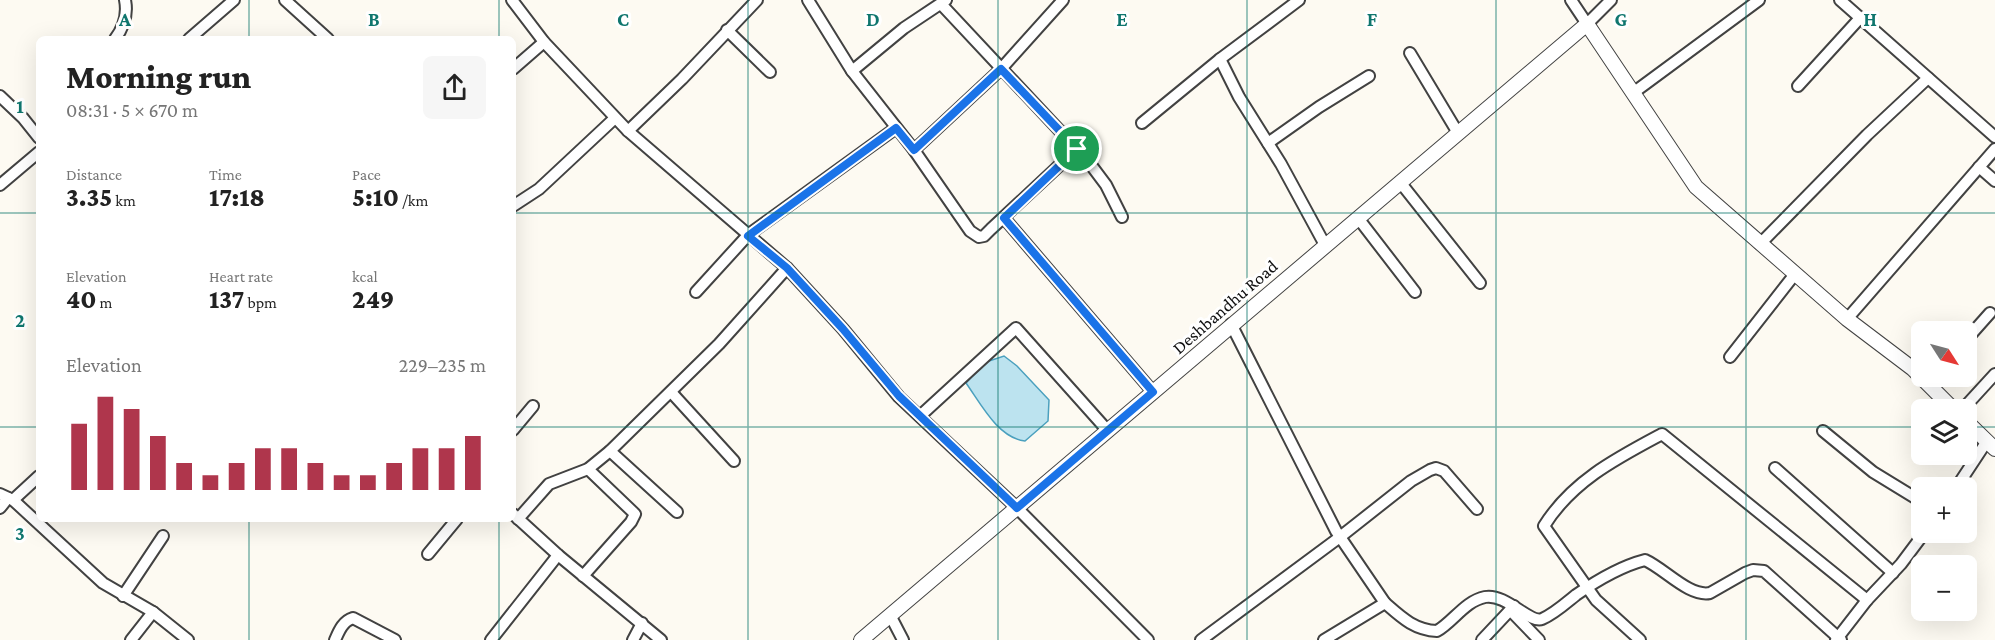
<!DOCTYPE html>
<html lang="en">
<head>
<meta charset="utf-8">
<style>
	body { margin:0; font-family:"Crimson Pro",serif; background:#f6f6f6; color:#222; height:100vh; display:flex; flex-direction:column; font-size:22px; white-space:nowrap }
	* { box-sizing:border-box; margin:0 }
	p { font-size:20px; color:#767676 }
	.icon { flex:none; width:33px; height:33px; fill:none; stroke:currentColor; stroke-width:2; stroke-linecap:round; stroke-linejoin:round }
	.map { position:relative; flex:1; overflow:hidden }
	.details { position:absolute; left:36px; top:36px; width:480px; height:486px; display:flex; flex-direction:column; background:#fff; border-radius:9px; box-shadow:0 6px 24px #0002 }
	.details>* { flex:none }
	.needle { width:39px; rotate:126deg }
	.fabs { position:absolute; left:1911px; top:321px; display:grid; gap:12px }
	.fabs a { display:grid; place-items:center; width:66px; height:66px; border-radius:9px; background:#fff; box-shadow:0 6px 24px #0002; font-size:30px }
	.pin { position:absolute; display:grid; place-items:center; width:51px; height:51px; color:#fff; margin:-26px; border:3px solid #fff; border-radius:50%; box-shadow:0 2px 6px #0007 }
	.round { display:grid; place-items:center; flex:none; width:63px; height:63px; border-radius:9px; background:#f6f6f6 }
	.head { display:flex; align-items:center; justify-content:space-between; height:102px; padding:0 30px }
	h1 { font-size:33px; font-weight:800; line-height:45px }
	.metrics { display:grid; grid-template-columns:repeat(3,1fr); gap:9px; height:102px; padding:6px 30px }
	.metrics div { display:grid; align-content:center }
	.metrics b { font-size:26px; font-weight:800 }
	.metrics small { font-size:16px; font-weight:400 }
	.metrics p { font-size:16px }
	.chart { height:168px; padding:12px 30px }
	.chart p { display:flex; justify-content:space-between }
	.chart svg { width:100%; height:108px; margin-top:6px; stroke:#af364c; stroke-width:6 }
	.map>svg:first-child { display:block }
</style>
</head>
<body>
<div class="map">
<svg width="1995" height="640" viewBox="0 0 1995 640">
	<rect width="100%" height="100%" fill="#fdfaf2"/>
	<path fill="#bce3ef" stroke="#4ba0be" stroke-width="1.5" d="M 1004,356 L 1017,366 L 1049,400 L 1048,421 L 1025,441 C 998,438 981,404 966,383 L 986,362 Z"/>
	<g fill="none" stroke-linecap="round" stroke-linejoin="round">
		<defs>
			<g id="minor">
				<path d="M 285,0 L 328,39"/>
				<path d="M 512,0 L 544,42 L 628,131 L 787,268 L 843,329 L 899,397 L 1017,508 L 1148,640"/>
				<path d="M 808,0 L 852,71 L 904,28 L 946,0"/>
				<path d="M 1063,0 L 1001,69 L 914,150 L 970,231 L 979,237 L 984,236 L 991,229 L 1077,149"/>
				<path d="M 1571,0 L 1587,24 L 1611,0"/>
				<path d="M 1840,0 L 1995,137"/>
				<path d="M 941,4 L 1088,161 L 1106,185 L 1122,217"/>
				<path d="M 727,30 L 770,72"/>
				<path d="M 115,39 C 124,27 128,15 125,0"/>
				<path d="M 189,39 L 234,0"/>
				<path d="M 1410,53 L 1458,133"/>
				<path d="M 1220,59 L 1239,97 L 1281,164 L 1325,245"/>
				<path d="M 513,69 L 544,42"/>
				<path d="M 852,71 L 914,150"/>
				<path d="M 1798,86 L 1860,18"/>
				<path d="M 1633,93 L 1759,0"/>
				<path d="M 0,96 L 23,118 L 39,138"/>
				<path d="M 1142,123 L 1220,59 L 1299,0"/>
				<path d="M 628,131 L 682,79 L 757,0"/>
				<path d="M 1268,143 L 1319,107 L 1369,76"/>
				<path d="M 1979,167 L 1995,181"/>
				<path d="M 1400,182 L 1480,283"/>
				<path d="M 0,185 L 39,152"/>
				<path d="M 513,206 L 539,189 L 615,118"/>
				<path d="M 1004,218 L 1153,392"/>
				<path d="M 1358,218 L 1415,292"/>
				<path d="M 1760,244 L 1867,135 L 1928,78"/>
				<path d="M 696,292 L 748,235 L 896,128"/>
				<path d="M 1847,319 L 1995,149"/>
				<path d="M 1231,324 L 1336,531 L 1385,603"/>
				<path d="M 1966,340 L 1990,313"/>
				<path d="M 1730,357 L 1795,274"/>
				<path d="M 671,392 L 734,461"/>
				<path d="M 1962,410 L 1995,374"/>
				<path d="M 920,416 L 1016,328 L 1108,431"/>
				<path d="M 513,430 L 533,406"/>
				<path d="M 1823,431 L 1873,472 L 1922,502"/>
				<path d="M 610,451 L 677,512"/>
				<path d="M 1775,468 L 1893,573"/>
				<path d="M 1956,488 L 1987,441"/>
				<path d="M 0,494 L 13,500 L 39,476"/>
				<path d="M 13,500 L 103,583 L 153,612 L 188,640"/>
				<path d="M 0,508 L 8,498"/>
				<path d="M 513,514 L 558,555 L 661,640"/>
				<path d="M 518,519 L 549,484 L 588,469 L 610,451 L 719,344 L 787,268"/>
				<path d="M 428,554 L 457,519"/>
				<path d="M 583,576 L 631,522 L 635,514 L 588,469"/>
				<path d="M 123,596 L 163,536"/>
				<path d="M 1510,610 L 1539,640"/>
				<path d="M 890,615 L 903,640"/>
				<path d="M 131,640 L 153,612"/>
				<path d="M 335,640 C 339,631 343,621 353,618 L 395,640"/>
				<path d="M 491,640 L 558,555"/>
				<path d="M 633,640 L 642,623"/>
				<path d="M 1201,640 L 1340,537 L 1411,481 L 1430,470 L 1436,468 L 1444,471 L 1477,509"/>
				<path d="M 1324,640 L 1385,603 C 1401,617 1414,630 1437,631 C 1453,622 1465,601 1485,597 C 1506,593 1530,624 1542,619 C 1554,614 1566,603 1576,595 C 1596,581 1622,566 1645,560 C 1665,569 1689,597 1710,593 L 1745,573 L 1753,570 L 1764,571 L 1841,640"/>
				<path d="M 1482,640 L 1514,606"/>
				<path d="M 1640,640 L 1596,600 L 1544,526 C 1572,481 1617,458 1662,434 L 1867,600"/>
				<path d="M 1836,640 L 1867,600 L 1901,564 L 1925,532"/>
			</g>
			<g id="tertiary">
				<path d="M 1966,421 L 1995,449"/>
				<path d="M 861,640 L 1587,24 L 1696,187 L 1847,319 L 1913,369 L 1954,410"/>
			</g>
		</defs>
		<use href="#minor" stroke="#424242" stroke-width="14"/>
		<use href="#tertiary" stroke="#424242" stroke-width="16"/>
		<use href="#minor" stroke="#fff" stroke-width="10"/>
		<use href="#tertiary" stroke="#fff" stroke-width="14"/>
	</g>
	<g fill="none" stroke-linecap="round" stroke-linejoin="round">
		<defs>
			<path id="route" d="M 1001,69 L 1077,149 L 1004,218 L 1153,392 L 1017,508 L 899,396 L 843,329 L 787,268 L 748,236 L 896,128 L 914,150 Z"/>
		</defs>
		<use href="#route" stroke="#fff" stroke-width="12"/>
		<use href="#route" stroke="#1a73e8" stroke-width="8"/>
	</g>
	<path fill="none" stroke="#0f766e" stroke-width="1.5" stroke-opacity="0.55" d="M 249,0 L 249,39M 499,0 L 499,39M 748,0 L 748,640M 998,0 L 998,640M 1247,0 L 1247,640M 1496,0 L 1496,640M 1746,0 L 1746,640M 0,213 L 39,213M 513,213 L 1995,213M 0,427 L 39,427M 513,427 L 1922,427M 1966,427 L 1995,427M 249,519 L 249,640M 499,519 L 499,640"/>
	<g text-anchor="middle" stroke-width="6" stroke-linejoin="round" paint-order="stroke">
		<g font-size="18" fill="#0f0f0f" stroke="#fff">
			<text transform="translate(1225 307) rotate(-41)" y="6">Deshbandhu Road</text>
		</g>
	</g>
	<g font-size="20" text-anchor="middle" font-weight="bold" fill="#0f766e" stroke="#fff" stroke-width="6" stroke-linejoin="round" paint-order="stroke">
		<text x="125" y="26">A</text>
		<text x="374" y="26">B</text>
		<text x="623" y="26">C</text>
		<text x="873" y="26">D</text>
		<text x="1122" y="26">E</text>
		<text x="1372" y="26">F</text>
		<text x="1621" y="26">G</text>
		<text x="1870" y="26">H</text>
		<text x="20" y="113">1</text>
		<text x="20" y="327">2</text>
		<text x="20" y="540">3</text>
	</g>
</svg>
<div class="fabs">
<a><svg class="needle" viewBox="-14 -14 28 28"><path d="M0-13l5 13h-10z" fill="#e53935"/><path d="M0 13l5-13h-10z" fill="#767676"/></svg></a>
<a><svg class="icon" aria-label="layers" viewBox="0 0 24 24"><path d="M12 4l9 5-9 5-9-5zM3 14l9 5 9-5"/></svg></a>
<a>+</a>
<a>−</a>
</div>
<div class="pin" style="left:1077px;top:149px;background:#1e9e55"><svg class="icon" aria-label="arrive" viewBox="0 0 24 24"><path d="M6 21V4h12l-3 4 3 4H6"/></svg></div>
<section class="details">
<div class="head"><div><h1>Morning run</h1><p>08:31 · 5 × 670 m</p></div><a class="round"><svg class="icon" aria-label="share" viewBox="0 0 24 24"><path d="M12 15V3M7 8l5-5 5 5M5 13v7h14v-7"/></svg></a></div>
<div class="metrics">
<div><p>Distance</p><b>3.35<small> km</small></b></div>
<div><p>Time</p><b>17:18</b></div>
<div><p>Pace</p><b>5:10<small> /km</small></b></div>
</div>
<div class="metrics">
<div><p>Elevation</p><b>40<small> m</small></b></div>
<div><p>Heart rate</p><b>137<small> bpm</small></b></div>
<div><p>kcal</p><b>249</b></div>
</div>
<div class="chart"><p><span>Elevation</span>229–235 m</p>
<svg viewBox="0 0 160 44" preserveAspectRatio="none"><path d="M5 44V17M15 44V6M25 44V11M35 44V22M45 44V33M55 44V38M65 44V33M75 44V27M85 44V27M95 44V33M105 44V38M115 44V38M125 44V33M135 44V27M145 44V27M155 44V22"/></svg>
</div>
</section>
</div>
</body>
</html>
